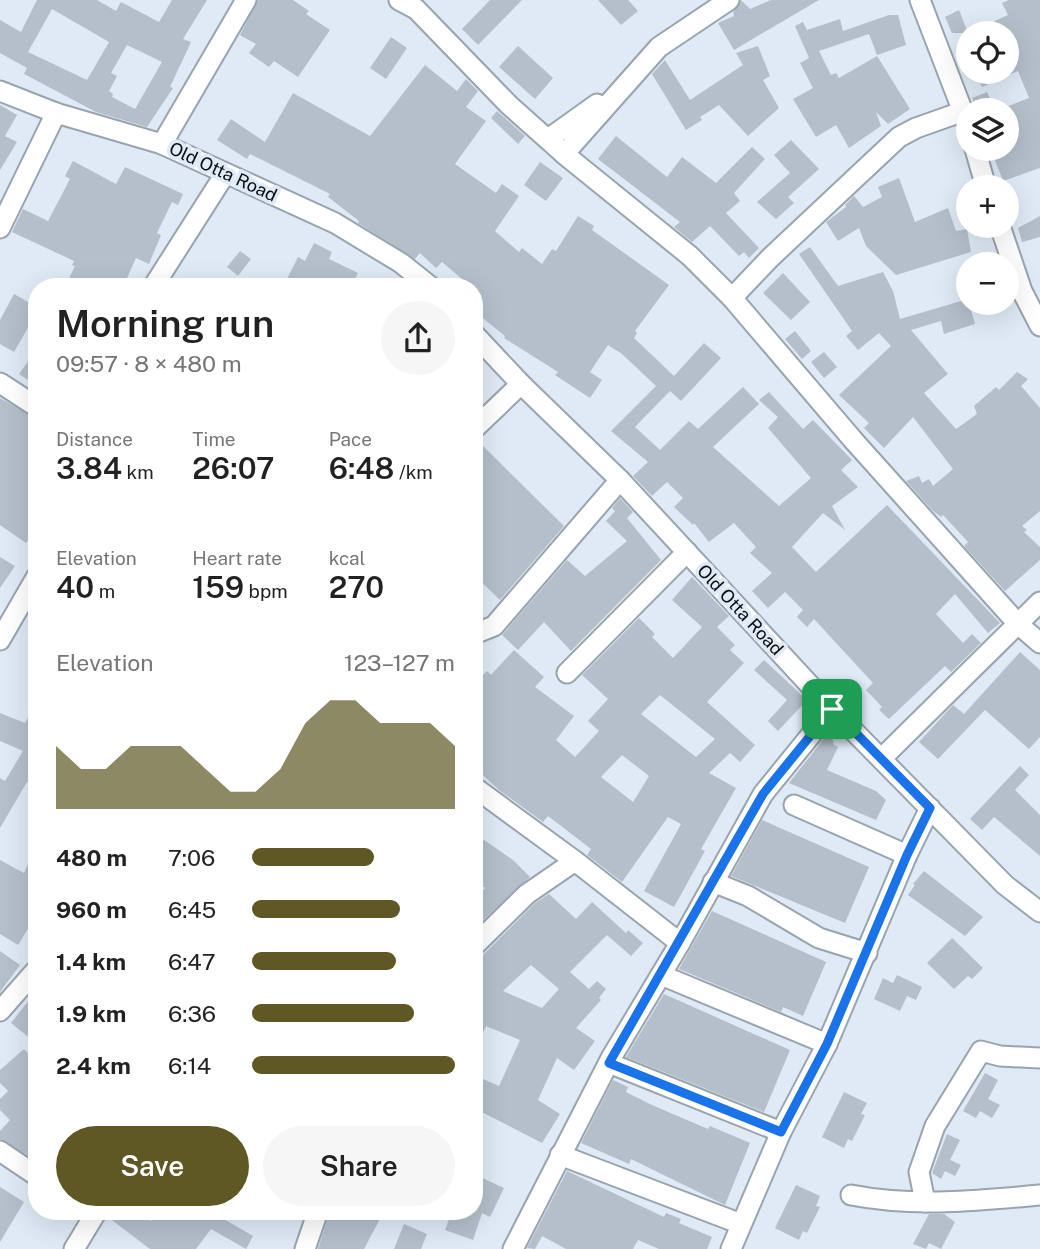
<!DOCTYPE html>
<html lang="en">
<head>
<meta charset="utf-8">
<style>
	body { margin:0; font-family:"Public Sans",sans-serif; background:#f6f6f6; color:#222; height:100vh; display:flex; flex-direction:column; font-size:26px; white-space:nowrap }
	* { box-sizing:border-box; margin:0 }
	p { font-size:23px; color:#767676 }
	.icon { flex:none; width:38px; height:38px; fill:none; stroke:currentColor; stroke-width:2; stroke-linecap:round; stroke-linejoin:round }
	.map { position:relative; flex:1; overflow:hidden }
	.side { position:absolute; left:28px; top:278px; width:455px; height:942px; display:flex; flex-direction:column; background:#fff; border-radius:28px; box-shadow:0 7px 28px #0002 }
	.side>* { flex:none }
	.tools { position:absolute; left:956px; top:21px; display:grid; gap:14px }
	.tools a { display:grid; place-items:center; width:63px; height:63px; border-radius:50%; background:#fff; box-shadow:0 7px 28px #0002; font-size:35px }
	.pin { position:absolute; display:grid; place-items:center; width:60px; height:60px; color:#fff; margin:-30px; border-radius:14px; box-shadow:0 4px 10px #0006 }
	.round { display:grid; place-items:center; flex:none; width:74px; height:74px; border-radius:37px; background:#f6f6f6 }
	.headline { display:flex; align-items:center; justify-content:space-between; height:119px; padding:0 28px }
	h1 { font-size:38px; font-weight:600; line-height:52px }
	.figures { display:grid; grid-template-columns:repeat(3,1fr); gap:10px; height:119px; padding:7px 28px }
	.figures div { display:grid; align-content:center }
	.figures b { font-size:30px; font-weight:600 }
	.figures small { font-size:19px; font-weight:400 }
	.figures p { font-size:19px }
	.chart { height:196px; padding:14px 28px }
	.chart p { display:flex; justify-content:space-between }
	.chart svg { width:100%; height:126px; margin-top:7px; fill:#5f5824; opacity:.7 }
	.primary-button { display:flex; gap:14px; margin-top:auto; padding:14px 28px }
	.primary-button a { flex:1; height:80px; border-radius:42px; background:#5f5824; color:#fff; font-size:28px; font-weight:600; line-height:80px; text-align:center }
	.primary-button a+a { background:#f6f6f6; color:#222 }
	ul { padding:0 28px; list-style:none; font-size:23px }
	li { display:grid; grid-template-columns:112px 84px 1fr; align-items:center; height:52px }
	li i { height:18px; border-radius:9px; background:#5f5824 }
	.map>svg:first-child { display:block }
</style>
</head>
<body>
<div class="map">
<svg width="1040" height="1249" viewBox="0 0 1040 1249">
	<rect width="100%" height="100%" fill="#dfeaf6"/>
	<g fill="#b4bfca" fill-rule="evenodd">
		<path d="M 37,0 L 97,0 L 116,11 L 121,2 L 159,22 L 172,0 L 207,0 L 183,39 L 191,42 L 170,87 L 173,88 L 147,127 L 96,112 L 24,74 L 27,68 L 0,53 L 0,20 L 21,32 ZM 52,9 L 109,42 L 87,80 L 28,52 ZM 127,45 L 162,62 L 135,109 L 112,97 L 113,94 L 109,91 L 117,76 L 111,73 Z"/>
		<path d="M 258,0 L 293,0 L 309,11 L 306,14 L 330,30 L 298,77 L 274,61 L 269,67 L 249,53 L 256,44 L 240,35 Z"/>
		<path d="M 490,0 L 522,0 L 478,45 L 462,29 Z"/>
		<path d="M 598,0 L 628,0 L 638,11 L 621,25 Z"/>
		<path d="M 741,0 L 750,9 L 771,0 L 819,0 L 734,50 L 718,23 L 734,16 L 733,12 Z"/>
		<path d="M 1009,0 L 1040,0 L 1040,168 L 1003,181 L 993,155 L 1006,149 L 1006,107 L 1029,98 L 1018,71 L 982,87 L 975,72 L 1006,72 L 1006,33 L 968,33 L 1008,15 L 1002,3 Z"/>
		<path d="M 959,10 L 968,33 L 952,33 L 945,17 Z"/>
		<path d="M 889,15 L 898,15 L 906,45 L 877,55 L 869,34 L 819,51 L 831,75 L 836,73 L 839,78 L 877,56 L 910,109 L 888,124 L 876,112 L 881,126 L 849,148 L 836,125 L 816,137 L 793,99 L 813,88 L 800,63 L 809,58 L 795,26 L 803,22 L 807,30 L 840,19 L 843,31 Z"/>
		<path d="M 391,37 L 407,48 L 386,79 L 370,68 Z"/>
		<path d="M 518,46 L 553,78 L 535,99 L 499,67 Z"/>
		<path d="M 758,46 L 770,76 L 763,80 L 779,108 L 748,136 L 719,105 L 700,117 L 702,120 L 686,130 L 652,74 L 665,60 L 690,100 L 743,65 L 736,53 Z"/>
		<path d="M 425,65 L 457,91 L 466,79 L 478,91 L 466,107 L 486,121 L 455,164 L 496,193 L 502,184 L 519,196 L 495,231 L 519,252 L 522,248 L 542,264 L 552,249 L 556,251 L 578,216 L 594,226 L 592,230 L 669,285 L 635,331 L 637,333 L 634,338 L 674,376 L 704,343 L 721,358 L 681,401 L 670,391 L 635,427 L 660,450 L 689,421 L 698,429 L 743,387 L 759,404 L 713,447 L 779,506 L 811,478 L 768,428 L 778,417 L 759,400 L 769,392 L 803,429 L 813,420 L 852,460 L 841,470 L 858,487 L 832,506 L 845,530 L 823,513 L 792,547 L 816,572 L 887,505 L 1000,623 L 988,633 L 955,594 L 936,614 L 963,643 L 972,634 L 981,643 L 951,672 L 945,666 L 889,719 L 879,710 L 882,707 L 866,690 L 873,683 L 814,619 L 807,627 L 797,617 L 803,610 L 785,592 L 768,608 L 752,591 L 772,573 L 750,553 L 756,547 L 734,523 L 709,542 L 694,523 L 693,525 L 674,507 L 683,498 L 667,482 L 652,496 L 633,476 L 648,462 L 611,431 L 656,386 L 622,354 L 608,345 L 590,372 L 602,380 L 590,398 L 555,375 L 558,372 L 504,338 L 505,336 L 474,311 L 474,287 L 456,287 L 462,279 L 442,262 L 436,268 L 420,253 L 415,259 L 358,223 L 359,221 L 328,197 L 330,194 L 250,154 L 247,159 L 217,140 L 231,119 L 265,142 L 293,93 L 370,136 Z"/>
		<path d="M 987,92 L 995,110 L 977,110 L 972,98 Z"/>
		<path d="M 0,105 L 17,115 L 5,136 L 17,142 L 0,170 Z"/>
		<path d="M 497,111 L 525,136 L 518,144 L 491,118 Z"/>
		<path d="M 616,136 L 667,177 L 682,157 L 716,183 L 752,147 L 765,159 L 734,193 L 740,201 L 726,213 L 759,248 L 749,258 L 744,252 L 739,256 L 710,226 L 692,242 L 674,227 L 680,222 L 598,159 Z"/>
		<path d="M 791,140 L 819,169 L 788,197 L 794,203 L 776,219 L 757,202 L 790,173 L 774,155 Z"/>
		<path d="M 73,161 L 116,184 L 125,167 L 183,194 L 178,205 L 172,202 L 157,233 L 161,235 L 149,264 L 136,258 L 123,287 L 65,287 L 75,266 L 72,265 L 74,261 L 12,232 L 23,209 L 48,221 L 70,179 L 65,176 Z"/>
		<path d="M 540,162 L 563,178 L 546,201 L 524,185 Z"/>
		<path d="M 899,178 L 915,222 L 948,208 L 956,231 L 967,229 L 971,252 L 896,275 L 866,246 L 859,228 L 838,241 L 826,222 L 846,207 L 845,205 L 854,196 L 863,207 L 882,197 L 878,187 Z"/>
		<path d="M 1040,216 L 1040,237 L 1022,242 L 1018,228 Z"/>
		<path d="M 314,243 L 332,252 L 329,259 L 358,273 L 351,287 L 283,287 L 298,257 L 305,261 Z"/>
		<path d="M 810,247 L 838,286 L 883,272 L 893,291 L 900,319 L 968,299 L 975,324 L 944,334 L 941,321 L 911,330 L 948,374 L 924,393 L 956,429 L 977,414 L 974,406 L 996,387 L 999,390 L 1017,372 L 1028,379 L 1021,386 L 1040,408 L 1040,511 L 1022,526 L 1027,530 L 1024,532 L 1040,547 L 1040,560 L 1005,591 L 964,546 L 968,542 L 943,515 L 941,517 L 932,510 L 906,481 L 919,476 L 922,483 L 929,479 L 933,486 L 953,469 L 913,417 L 884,448 L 864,428 L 869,423 L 839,395 L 891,346 L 879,333 L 858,350 L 846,336 L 852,331 L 799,254 Z"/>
		<path d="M 240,251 L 251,259 L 238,276 L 227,267 Z"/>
		<path d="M 783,273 L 810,302 L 791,320 L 763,293 Z"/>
		<path d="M 14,294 L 37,307 L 37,312 L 14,352 L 0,344 L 0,320 Z"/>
		<path d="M 795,331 L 811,351 L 802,359 L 785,339 Z"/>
		<path d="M 37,349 L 37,386 L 19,374 Z"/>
		<path d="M 824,352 L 837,367 L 824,378 L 811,362 Z"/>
		<path d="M 0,398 L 37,419 L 37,528 L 26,543 L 0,525 Z"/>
		<path d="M 480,443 L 564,526 L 500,600 L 474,575 L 474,450 Z"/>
		<path d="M 620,498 L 633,512 L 627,518 L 661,560 L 571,651 L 544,622 L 518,650 L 502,635 L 567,560 L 585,576 L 627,541 L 606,521 L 615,511 L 612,508 Z"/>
		<path d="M 0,557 L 15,566 L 0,588 Z"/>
		<path d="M 692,577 L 729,616 L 717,627 L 735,645 L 730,650 L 744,663 L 707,702 L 755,745 L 740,762 L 730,753 L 709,773 L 736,788 L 701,849 L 705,851 L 674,907 L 644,891 L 681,824 L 668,817 L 622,882 L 587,855 L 591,849 L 548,816 L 543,822 L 499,790 L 474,767 L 474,684 L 487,671 L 491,675 L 514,650 L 544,677 L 535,687 L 574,716 L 556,740 L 575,757 L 599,731 L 588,721 L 608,699 L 582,675 L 639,618 L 655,634 L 652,637 L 673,658 L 702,627 L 672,600 ZM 660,695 L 715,739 L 696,757 L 641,714 ZM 622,755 L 649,776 L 633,802 L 601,777 Z"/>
		<path d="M 1020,652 L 1040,670 L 1040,737 L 1029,749 L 985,710 L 938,759 L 919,742 L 953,705 L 964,714 Z"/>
		<path d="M 764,660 L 807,700 L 778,731 L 768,721 L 787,700 L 754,670 Z"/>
		<path d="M 37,700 L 37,787 L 27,782 L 0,828 L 0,778 L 5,781 L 23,751 L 0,741 L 0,713 L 25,723 Z"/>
		<path d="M 826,736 L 834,741 L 833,744 L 838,747 L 827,770 L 876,791 L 886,800 L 876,820 L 789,783 Z"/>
		<path d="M 1020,766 L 1029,775 L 1015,790 L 1040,815 L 1040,856 L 994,817 L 982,830 L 970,819 Z"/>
		<path d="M 762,820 L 869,867 L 845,923 L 731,876 Z"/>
		<path d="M 474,833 L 513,860 L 530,877 L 480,923 L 474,918 L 474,899 L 485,888 L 474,880 Z"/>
		<path d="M 37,843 L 37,914 L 18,945 L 0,934 L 0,860 L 24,873 Z"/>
		<path d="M 924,871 L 983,917 L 965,936 L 908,895 L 915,885 L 913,884 Z"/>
		<path d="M 549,894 L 576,919 L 592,902 L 626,933 L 628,930 L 643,943 L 631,956 L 607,935 L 570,972 L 589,989 L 597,981 L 606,989 L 599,998 L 601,1000 L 576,1028 L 595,1041 L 574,1070 L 557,1058 L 538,1100 L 560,1114 L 542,1143 L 474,1108 L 474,1075 L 499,1086 L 520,1040 L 486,1026 L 474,1053 L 474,1002 L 480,990 L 474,985 L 474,958 L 483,955 L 535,903 ZM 531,965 L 559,989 L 542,1008 L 503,991 Z"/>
		<path d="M 712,911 L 826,962 L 803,1016 L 783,1007 L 781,1012 L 679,969 Z"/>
		<path d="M 952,938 L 983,968 L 972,979 L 968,976 L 954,989 L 927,963 Z"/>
		<path d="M 0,951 L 20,965 L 0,992 Z"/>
		<path d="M 897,975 L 922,987 L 916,1000 L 907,996 L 900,1011 L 874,999 L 883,978 L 893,983 Z"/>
		<path d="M 37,990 L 37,1044 L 11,1023 Z"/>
		<path d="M 664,994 L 790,1050 L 764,1112 L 626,1057 Z"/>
		<path d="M 24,1049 L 37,1063 L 37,1161 L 0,1139 L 0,1131 L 10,1120 L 0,1110 L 0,1099 L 8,1091 L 0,1083 L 0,1070 Z"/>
		<path d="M 985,1073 L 998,1080 L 988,1099 L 1000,1105 L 992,1118 L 980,1111 L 976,1118 L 963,1111 Z"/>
		<path d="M 613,1080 L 628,1087 L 626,1092 L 652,1105 L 708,1129 L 710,1126 L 750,1143 L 725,1205 L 631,1159 L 629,1164 L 581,1143 Z"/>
		<path d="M 844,1092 L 867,1103 L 861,1114 L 865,1115 L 852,1141 L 848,1139 L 844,1148 L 822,1137 Z"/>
		<path d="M 947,1134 L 960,1140 L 950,1160 L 961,1165 L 955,1176 L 945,1171 L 941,1179 L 932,1173 Z"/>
		<path d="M 567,1171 L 664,1217 L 666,1213 L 681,1219 L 679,1223 L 712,1237 L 707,1249 L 659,1249 L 638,1240 L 633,1249 L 566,1249 L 542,1236 L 535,1249 L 527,1248 Z"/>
		<path d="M 474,1174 L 504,1188 L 490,1217 L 482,1213 L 473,1240 L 445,1230 L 452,1211 L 478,1211 L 474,1209 Z"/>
		<path d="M 796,1185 L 820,1196 L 816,1206 L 820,1207 L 807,1233 L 803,1231 L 799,1240 L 775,1228 Z"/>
		<path d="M 0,1187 L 24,1202 L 0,1242 Z"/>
		<path d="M 109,1211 L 137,1211 L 151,1221 L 159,1211 L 210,1211 L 253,1236 L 246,1249 L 211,1229 L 196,1249 L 150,1249 L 108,1217 Z"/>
		<path d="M 330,1211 L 368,1211 L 381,1217 L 364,1249 L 318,1249 Z"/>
		<path d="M 929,1214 L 944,1214 L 955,1222 L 941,1249 L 929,1243 L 926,1249 L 913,1244 Z"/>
		<path d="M 404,1224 L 427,1234 L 421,1249 L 394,1249 Z"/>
	</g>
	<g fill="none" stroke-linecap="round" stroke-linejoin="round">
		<defs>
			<g id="minor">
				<path d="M 399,0 L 416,9 L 509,105 L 564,154 L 690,256 L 732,298 L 854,441 L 1018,624 L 1040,643"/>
				<path d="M 920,0 L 968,125"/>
				<path d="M 0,91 L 56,113 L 162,144 L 335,223 L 401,263 L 431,287"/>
				<path d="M 548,139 L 597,104"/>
				<path d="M 162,144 L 246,0"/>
				<path d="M 975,149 L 986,187"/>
				<path d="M 564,154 L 659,47 L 729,0"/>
				<path d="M 1000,226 L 1022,291 L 1040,326"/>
				<path d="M 0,228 L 56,113"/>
				<path d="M 153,287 L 225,174"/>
				<path d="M 732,298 L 770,258 L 899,137 L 916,128 L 964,111"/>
				<path d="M 474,334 L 521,384 L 620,480 L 832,709 L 1005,885 L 1040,912"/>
				<path d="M 0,383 L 37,407"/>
				<path d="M 474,429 L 521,384"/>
				<path d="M 474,634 L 494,626 L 620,480"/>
				<path d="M 0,640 L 37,576"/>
				<path d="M 567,673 L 687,552"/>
				<path d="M 882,758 L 1040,602"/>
				<path d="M 474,787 L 575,861 L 680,943"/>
				<path d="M 794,805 L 907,855"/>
				<path d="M 713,882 L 748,896 L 819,938 L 867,953"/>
				<path d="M 474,946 L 527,894 L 575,861"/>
				<path d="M 661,975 L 827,1044"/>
				<path d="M 0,1011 L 37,969"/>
				<path d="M 609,1063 L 781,1132"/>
				<path d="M 0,1151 L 37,1176"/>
				<path d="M 560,1155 L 741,1224"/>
				<path d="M 851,1195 C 912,1207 978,1201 1040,1195"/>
				<path d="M 925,1202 L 919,1172 L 935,1126 L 981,1051 L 1000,1056 L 1040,1058"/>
				<path d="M 74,1249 L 97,1211"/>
				<path d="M 305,1249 L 318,1211"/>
				<path d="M 513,1249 L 611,1058 L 680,943 L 763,794 L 832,709"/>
				<path d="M 731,1249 L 781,1132 L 827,1044 L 907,855 L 930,808"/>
			</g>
		</defs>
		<use href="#minor" stroke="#99a4af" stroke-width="23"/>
		<use href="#minor" stroke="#fff" stroke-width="19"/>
	</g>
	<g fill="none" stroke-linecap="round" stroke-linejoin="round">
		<defs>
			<path id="route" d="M 832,709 L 930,808 L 907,855 L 827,1044 L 781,1132 L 609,1063 L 763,794 Z"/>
		</defs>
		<use href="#route" stroke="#fff" stroke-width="14"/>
		<use href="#route" stroke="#1a73e8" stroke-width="9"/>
	</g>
	<g text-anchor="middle" stroke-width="7" stroke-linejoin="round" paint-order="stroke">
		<g font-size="18" fill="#090d11" stroke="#dfeaf6">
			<text transform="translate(223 172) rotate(25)" y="6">Old Otta Road</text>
			<text transform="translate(740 610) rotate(47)" y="6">Old Otta Road</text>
		</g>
	</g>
</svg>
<div class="tools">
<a><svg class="icon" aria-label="locate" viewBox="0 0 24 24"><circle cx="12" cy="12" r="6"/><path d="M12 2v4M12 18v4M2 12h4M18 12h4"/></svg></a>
<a><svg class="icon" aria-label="layers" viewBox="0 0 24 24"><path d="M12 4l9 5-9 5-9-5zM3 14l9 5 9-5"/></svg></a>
<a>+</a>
<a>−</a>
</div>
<div class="pin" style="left:832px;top:709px;background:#1e9e55"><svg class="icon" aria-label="arrive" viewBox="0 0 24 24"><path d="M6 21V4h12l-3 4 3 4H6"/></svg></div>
<section class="side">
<div class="headline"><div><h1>Morning run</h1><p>09:57 · 8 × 480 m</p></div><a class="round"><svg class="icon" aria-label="share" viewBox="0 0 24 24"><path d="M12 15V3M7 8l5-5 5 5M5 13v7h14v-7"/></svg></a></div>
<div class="figures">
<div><p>Distance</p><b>3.84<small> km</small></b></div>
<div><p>Time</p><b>26:07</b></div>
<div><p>Pace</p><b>6:48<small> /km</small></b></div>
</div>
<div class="figures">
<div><p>Elevation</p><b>40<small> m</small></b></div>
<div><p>Heart rate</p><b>159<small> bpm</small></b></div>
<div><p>kcal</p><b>270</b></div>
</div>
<div class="chart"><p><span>Elevation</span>123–127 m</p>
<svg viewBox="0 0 160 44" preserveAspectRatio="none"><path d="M0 44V22L10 30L20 30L30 22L40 22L50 22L60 30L70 38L80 38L90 30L100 14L110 6L120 6L130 14L140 14L150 14L160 22V44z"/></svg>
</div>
<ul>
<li><b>480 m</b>7:06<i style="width:60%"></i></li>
<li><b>960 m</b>6:45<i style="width:73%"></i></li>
<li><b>1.4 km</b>6:47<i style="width:71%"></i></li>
<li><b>1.9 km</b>6:36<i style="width:80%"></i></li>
<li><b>2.4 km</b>6:14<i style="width:100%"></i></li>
</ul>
<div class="primary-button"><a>Save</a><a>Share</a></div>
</section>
</div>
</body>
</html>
